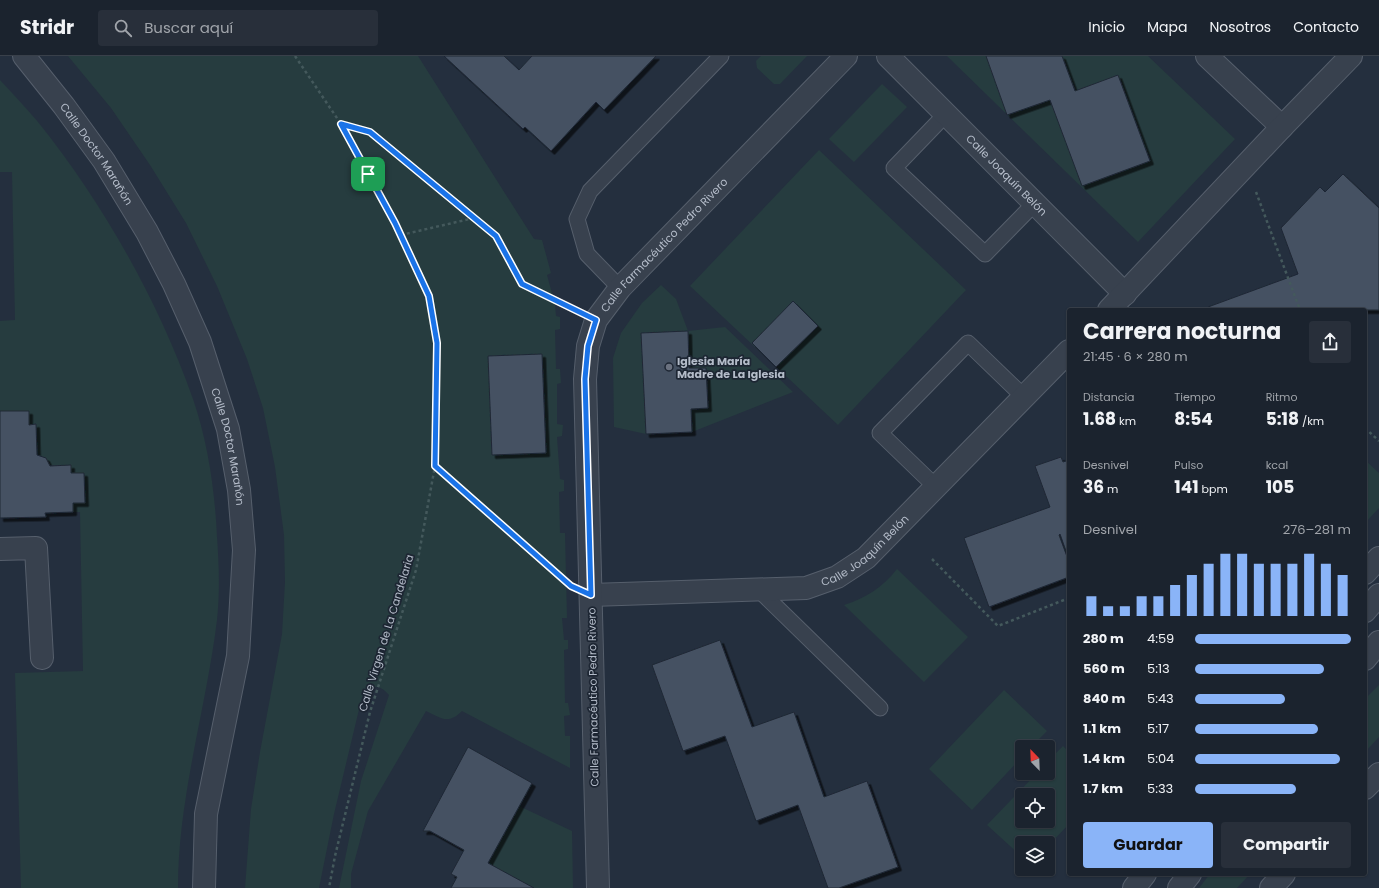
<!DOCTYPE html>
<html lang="es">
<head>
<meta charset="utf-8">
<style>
	body { margin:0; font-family:Poppins,sans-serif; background:#282f3a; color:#f1f3f6; height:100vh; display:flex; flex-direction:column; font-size:15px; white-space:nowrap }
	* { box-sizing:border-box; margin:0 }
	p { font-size:13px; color:#a0a4aa }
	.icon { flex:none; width:22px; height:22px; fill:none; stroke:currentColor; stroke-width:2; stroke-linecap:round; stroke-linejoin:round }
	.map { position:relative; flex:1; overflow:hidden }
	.sheet { position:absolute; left:1067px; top:252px; width:300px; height:568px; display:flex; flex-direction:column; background:#1b232e; border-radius:4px; box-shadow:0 1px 3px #0004,0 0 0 1px #39404a }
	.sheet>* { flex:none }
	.needle { width:26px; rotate:337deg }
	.buttons { position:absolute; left:1015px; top:684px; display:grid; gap:8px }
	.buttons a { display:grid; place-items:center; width:40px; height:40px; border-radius:4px; background:#1b232e; box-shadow:0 1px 3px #0004,0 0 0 1px #39404a; font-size:20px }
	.pin { position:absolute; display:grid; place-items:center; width:34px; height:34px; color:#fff; margin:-17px; border-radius:8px; box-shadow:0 2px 6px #0006 }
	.round { display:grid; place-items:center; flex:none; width:42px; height:42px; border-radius:4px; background:#282f3a }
	.overview { display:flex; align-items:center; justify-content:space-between; height:68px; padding:0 16px }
	h1 { font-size:22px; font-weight:700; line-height:30px }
	.figures { display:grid; grid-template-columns:repeat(3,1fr); gap:6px; height:68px; padding:4px 16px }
	.figures div { display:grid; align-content:center }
	.figures b { font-size:17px; font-weight:700 }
	.figures small { font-size:11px; font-weight:400 }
	.figures p { font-size:11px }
	.chart { height:112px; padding:8px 16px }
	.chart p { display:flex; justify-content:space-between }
	.chart svg { width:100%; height:72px; margin-top:4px; stroke:#8ab4f8; stroke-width:6 }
	.button { display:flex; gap:8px; margin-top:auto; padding:8px 16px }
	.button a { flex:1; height:46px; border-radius:4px; background:#8ab4f8; color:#111; font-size:16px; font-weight:700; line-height:46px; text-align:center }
	.button a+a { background:#282f3a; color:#f1f3f6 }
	ul { padding:0 16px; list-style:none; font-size:13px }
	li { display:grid; grid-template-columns:64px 48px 1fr; align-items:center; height:30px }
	li i { height:10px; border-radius:5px; background:#8ab4f8 }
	header { display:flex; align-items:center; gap:24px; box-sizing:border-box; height:56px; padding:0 20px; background:#1b232e; border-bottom:1px solid #39404a }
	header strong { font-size:19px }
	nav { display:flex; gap:22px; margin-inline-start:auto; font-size:14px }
	.search { width:280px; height:36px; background:#282f3a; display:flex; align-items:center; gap:10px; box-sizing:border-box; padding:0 14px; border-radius:4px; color:#a0a4aa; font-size:15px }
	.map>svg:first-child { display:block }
</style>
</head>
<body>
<header>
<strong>Stridr</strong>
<div class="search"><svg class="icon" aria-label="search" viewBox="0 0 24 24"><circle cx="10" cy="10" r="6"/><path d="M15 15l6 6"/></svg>Buscar aquí</div>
<nav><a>Inicio</a><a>Mapa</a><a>Nosotros</a><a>Contacto</a></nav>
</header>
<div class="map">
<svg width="1379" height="832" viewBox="0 0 1379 832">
	<defs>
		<filter id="shadow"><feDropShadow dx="3.5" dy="3.5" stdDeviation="0" flood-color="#0009"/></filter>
	</defs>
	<rect width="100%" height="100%" fill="#242f3e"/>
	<g fill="#263c3f" fill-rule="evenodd">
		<path d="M 68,0 L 418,0 L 534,183 L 542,184 L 551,217 L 547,219 L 555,248 L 556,260 L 560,261 L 560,273 L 555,274 L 556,313 L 560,313 L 561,327 L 557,328 L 557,368 L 563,369 L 562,380 L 557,381 L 560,423 L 564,424 L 564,435 L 559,436 L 560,477 L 565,477 L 567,562 L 562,562 L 564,584 L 568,584 L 568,593 L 564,594 L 565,647 L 568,647 L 570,659 L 564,660 L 565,680 L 570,680 L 570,712 L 462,655 C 448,669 441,662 426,655 L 368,755 L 351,818 L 351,832 L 339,832 L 361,725 L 389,639 C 379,627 370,629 362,641 L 334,758 L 319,832 L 245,832 L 251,753 L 260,696 L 282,578 L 285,526 L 284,479 L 275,411 L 263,352 L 247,303 L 217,230 L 186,167 L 150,109 L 111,52 Z"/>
		<path d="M 761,0 L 807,0 L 780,28 L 774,28 L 757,12 L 756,5 Z"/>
		<path d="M 947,0 L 1148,0 L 1235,83 L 1138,186 Z"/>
		<path d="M 0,24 C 13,38 26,52 38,66 C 103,147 159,246 193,343 C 208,386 215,436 217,481 C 219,508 220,537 217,564 C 206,654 178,741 178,832 L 21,832 L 15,617 L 83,615 L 80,456 L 73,456 L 73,447 L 85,447 L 84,417 L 71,417 L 71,409 L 50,410 L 46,402 L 37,399 L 36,369 L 29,369 L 29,355 L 0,355 L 0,265 L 15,264 L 12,116 L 0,116 Z"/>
		<path d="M 882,28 L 907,51 L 854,106 L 829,83 Z"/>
		<path d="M 819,94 L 966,234 L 838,369 L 690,230 Z"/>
		<path d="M 661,229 L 676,243 L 688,275 L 725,271 L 793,336 L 692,376 L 691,353 L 708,352 L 706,312 L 689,312 L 688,275 L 641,277 L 646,378 L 614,371 L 613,302 L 621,277 L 642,247 Z"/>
		<path d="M 1365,404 L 1379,417 L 1379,452 L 1365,467 Z"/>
		<path d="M 897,513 L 968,581 L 924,626 L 844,549 C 866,542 883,531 897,513 Z"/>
		<path d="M 1379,629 L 1379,681 L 1365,696 L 1365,643 Z"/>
		<path d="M 1004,634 L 1047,675 L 1031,691 L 1022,691 L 1022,701 L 972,754 L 929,713 Z"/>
		<path d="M 1063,690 L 1069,696 L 1069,768 L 1048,790 L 1048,787 L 1022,787 L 1022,801 L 987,769 L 1037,717 L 1048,717 L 1048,705 ZM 1022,739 L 1048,739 L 1048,765 L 1022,765 Z"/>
		<path d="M 519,750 L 572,775 L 573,832 L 526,832 L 527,828 L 504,816 L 481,821 Z"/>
		<path d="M 1210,818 L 1250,818 L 1237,832 L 1199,832 Z"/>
	</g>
	<g fill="#455162" stroke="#1f2835" filter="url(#shadow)">
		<path d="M 444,0 L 504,0 L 519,14 L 532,0 L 656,0 L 604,54 L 596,46 L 551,95 L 525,71 L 523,73 Z"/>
		<path d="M 986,0 L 1062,0 L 1075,35 L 1118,19 L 1150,105 L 1082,130 L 1050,44 L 1007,59 Z"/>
		<path d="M 1343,118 L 1379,152 L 1379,254 L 1208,254 L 1208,251 L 1298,218 L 1281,172 L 1320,131 L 1325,136 Z"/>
		<path d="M 793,245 L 818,270 L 776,311 L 752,287 Z"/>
		<path d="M 688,275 L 689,312 L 706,312 L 708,352 L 691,353 L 692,376 L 646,378 L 641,277 Z"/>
		<path d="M 542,298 L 546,397 L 492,399 L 488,300 Z"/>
		<path d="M 0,355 L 29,355 L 29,369 L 36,368 L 37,399 L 46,402 L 50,410 L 71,409 L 71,417 L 84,417 L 85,447 L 73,447 L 73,456 L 45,457 L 46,461 L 0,462 Z"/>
		<path d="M 1061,401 L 1063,406 L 1069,404 L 1069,494 L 1066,495 L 1060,478 L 1059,479 L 1069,506 L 1069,521 L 989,551 L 964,482 L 1050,451 L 1035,410 Z"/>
		<path d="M 720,584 L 752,671 L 794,656 L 824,741 L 867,725 L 898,811 L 839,832 L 828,832 L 798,749 L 756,765 L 725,680 L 683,695 L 652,609 Z"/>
		<path d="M 468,691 L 532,727 L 488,807 L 534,832 L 451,832 L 457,821 L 451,818 L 464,794 L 430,775 L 423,775 Z"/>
	</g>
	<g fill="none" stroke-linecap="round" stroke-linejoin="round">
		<defs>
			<g id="service">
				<path d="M 946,58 L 894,112 L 985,198 L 1035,147"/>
				<path d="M 620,232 L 587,198 L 577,163 L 590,135 L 721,0"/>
				<path d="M 936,431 L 880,377 L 968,287 L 1024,341"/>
				<path d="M 758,533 L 880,652"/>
			</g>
			<g id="minor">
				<path id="s1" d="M 24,0 L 64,50 L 104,105 L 147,176 L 174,228 L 200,286 L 228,373 L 239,434 L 244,494 L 238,600 L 206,758 L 204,832"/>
				<path id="s2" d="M 888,0 L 1125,238"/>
				<path d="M 1207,0 L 1282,71"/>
				<path d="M 1109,254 L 1282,71 L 1351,0"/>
				<path d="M 0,493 L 36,492 L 42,602"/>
				<path d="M 1365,517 L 1379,502"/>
				<path id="s3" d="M 591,539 L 806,532 L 837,521 L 866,502 L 1069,295"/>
				<path d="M 1365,732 L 1379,718"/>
				<path id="s4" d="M 598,832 L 585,323 L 588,290 L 596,264 L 620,232 L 846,0"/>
				<path d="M 1271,832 L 1284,818"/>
			</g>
			<g id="tertiary">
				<path d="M 1365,555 L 1379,539"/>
				<path d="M 1365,603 L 1379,586"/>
				<path d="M 1134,832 L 1145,818"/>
				<path d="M 1179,832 L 1190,818"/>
			</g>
		</defs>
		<use href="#service" stroke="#565f6c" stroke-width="17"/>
		<use href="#minor" stroke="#565f6c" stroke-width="24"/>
		<use href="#tertiary" stroke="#565f6c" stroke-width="24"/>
		<g stroke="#44595c" stroke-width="2.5" stroke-dasharray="3 3" stroke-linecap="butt">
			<path d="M 295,0 L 341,68 L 395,167 L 429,239 L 437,287 L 435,410 L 416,514 L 370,656 L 335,800 L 329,832"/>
			<path d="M 341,68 L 370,75 L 496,180 L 522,229 L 573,253"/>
			<path d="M 1256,136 L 1300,254"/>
			<path d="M 401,179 L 474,162"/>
			<path d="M 1365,372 L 1379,385"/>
			<path d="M 435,411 L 564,524"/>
			<path d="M 932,503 L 998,570 L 1069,542"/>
		</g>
		<use href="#service" stroke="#38414e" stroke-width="15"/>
		<use href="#minor" stroke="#38414e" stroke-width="22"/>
		<use href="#tertiary" stroke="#38414e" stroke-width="22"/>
	</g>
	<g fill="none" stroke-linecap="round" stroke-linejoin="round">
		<defs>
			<path id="route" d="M 341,68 L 370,76 L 496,180 L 522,228 L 596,264 L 588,290 L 585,323 L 591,539 L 571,530 L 435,410 L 437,287 L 429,240 L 395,167 Z"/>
		</defs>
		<use href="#route" stroke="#fff" stroke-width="8"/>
		<use href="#route" stroke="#1a73e8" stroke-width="5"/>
	</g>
	<circle fill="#6b7280" stroke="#1d2633" stroke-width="1.5" cx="669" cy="311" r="4"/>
	<g text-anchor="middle" stroke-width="3.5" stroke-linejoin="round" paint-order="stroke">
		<g font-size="11" fill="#b4bcc9" stroke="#1d2633">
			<text dy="4" stroke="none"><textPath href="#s1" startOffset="122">Calle Doctor Marañón</textPath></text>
			<text dy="4" stroke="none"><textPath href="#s2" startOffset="168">Calle Joaquín Belón</textPath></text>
			<text dy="4" stroke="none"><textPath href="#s4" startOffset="671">Calle Farmacéutico Pedro Rivero</textPath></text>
			<text dy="4" stroke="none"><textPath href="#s1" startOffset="446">Calle Doctor Marañón</textPath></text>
			<text dy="4" stroke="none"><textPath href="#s3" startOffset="286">Calle Joaquín Belón</textPath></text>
			<text transform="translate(386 577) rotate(-73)" y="4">Calle Virgen de La Candelaria</text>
			<text transform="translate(593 641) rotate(-91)" y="4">Calle Farmacéutico Pedro Rivero</text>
		</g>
		<g font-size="11" font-weight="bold" fill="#b4bcc9" stroke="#1d2633" text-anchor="start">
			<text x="677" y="309">Iglesia María<tspan x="677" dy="13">Madre de La Iglesia</tspan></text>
		</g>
	</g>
</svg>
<div class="buttons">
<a><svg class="needle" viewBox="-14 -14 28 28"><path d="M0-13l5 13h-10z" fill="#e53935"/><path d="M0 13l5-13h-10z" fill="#a0a4aa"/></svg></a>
<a><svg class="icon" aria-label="locate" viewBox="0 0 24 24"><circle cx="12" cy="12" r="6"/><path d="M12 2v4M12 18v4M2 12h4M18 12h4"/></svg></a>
<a><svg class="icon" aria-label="layers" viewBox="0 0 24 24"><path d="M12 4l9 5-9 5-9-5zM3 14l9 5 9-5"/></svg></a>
</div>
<div class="pin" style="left:368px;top:118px;background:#1e9e55"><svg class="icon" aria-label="arrive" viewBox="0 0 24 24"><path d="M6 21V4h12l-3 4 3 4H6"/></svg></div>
<section class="sheet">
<div class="overview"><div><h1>Carrera nocturna</h1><p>21:45 · 6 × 280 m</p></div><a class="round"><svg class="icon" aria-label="share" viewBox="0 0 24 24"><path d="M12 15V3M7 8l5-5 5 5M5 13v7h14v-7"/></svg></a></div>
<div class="figures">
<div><p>Distancia</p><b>1.68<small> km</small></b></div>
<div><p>Tiempo</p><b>8:54</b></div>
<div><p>Ritmo</p><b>5:18<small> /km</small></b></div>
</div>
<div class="figures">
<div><p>Desnivel</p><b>36<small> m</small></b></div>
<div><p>Pulso</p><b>141<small> bpm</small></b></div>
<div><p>kcal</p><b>105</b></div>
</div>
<div class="chart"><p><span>Desnivel</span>276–281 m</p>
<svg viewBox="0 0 160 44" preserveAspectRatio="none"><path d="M5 44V32M15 44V38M25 44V38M35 44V32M45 44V32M55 44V25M65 44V19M75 44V12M85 44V6M95 44V6M105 44V12M115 44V12M125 44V12M135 44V6M145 44V12M155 44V19"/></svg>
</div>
<ul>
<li><b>280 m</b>4:59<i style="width:100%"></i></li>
<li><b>560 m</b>5:13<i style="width:83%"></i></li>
<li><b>840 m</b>5:43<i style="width:58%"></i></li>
<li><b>1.1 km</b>5:17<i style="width:79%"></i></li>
<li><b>1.4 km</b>5:04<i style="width:93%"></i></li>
<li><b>1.7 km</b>5:33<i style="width:65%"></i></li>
</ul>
<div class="button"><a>Guardar</a><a>Compartir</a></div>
</section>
</div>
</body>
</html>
